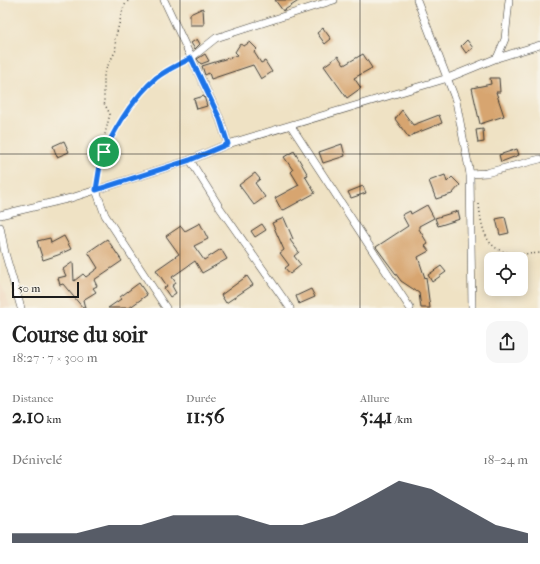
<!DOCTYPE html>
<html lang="fr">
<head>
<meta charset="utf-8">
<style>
	body { margin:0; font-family:"IM FELL French Canon",serif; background:#f6f6f6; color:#222; height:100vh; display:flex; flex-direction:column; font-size:15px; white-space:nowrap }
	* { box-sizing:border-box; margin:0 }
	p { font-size:13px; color:#767676 }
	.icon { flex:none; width:22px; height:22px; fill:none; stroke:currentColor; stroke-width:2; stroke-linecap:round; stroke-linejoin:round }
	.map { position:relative; height:308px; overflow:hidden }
	.panel { display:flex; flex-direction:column; background:#fff; flex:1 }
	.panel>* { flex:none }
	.buttons { position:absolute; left:484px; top:252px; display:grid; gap:8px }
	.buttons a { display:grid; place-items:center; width:44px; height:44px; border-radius:8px; background:#fff; box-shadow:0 2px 10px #0003; font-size:20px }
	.scale { position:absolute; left:12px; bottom:10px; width:67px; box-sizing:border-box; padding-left:4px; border:2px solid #1c1c1c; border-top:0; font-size:11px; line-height:14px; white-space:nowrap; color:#1c1c1c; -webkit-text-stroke:3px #f7f3e8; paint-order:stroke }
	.pin { position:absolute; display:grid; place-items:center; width:34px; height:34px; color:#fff; margin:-17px; border:2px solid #fff; border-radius:50%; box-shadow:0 1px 4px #0007 }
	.round { display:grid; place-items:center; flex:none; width:42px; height:42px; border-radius:12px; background:#f6f6f6 }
	.head { display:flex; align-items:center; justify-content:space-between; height:68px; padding:0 12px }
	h1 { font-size:22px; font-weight:700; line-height:30px }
	.stats { display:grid; grid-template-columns:repeat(3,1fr); gap:6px; height:68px; padding:4px 12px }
	.stats div { display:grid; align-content:center }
	.stats b { font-size:20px; font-weight:700 }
	.stats small { font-size:11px; font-weight:400 }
	.stats p { font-size:11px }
	.chart { height:112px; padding:8px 12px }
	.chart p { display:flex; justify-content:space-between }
	.chart svg { width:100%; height:72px; margin-top:4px; fill:#111827; opacity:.7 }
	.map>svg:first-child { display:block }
</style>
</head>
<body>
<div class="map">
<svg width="540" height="308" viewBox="0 0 540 308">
	<rect width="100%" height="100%" fill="#f7f3e8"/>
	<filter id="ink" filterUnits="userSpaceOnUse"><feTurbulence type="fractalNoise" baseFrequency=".025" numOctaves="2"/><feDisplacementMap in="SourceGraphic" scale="8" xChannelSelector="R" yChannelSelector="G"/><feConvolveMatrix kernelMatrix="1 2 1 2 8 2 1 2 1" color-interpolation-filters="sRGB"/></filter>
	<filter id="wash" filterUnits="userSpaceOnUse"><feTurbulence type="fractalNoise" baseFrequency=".012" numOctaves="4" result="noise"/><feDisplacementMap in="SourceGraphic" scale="16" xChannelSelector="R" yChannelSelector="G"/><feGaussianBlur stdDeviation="0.9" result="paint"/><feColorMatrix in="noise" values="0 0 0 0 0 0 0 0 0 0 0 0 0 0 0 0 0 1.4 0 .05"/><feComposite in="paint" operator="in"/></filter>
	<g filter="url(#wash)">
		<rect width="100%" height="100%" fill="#efe2c4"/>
		<path fill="#eed6bb" d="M 0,282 L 11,308 L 0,308 Z"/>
		<g id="blocks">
			<g fill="#d7a570">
				<path d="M 275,0 L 300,0 L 283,11 Z"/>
				<path d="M 203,8 L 204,25 L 190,25 L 190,14 Z"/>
				<path d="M 323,28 L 331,39 L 325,44 L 317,33 Z"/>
				<path d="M 197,39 L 200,44 L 195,49 L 191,43 Z"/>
				<path d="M 467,40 L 473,48 L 466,53 L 461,46 Z"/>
				<path d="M 250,42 L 257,49 L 254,52 L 261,63 L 265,61 L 272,72 L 261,79 L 253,65 L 211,79 L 209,73 L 205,75 L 202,66 L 238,55 L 235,52 L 240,44 L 244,46 Z"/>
				<path d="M 205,54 L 209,61 L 201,64 L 197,59 Z"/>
				<path d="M 363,54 L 372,68 L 354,78 L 361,88 L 347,98 L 324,66 L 338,56 L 344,65 Z"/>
				<path d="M 490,78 L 499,78 L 500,92 L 496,92 L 504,116 L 480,124 L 472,88 L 491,84 Z"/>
				<path d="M 204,96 L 207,106 L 197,109 L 194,99 Z"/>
				<path d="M 402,110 L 413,125 L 439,115 L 442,123 L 414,134 L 409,138 L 395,119 Z"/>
				<path d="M 483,129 L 484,142 L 478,143 L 476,130 Z"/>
				<path d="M 64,141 L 69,152 L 57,157 L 53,146 Z"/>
				<path d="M 342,144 L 345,156 L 323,163 L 319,152 Z"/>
				<path d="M 517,149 L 519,155 L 501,162 L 499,155 Z"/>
				<path d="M 294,151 L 308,175 L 305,176 L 315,193 L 282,211 L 275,198 L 299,185 L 291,172 L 293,170 L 284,157 Z"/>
				<path d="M 255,173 L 260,179 L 255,183 L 265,197 L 254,205 L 239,185 Z"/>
				<path d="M 445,175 L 447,182 L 452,177 L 460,185 L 452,194 L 436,199 L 429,181 Z"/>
				<path d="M 363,186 L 366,193 L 351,198 L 348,192 Z"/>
				<path d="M 427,205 L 434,218 L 419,226 L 419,229 L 428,244 L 425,246 L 429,251 L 418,257 L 425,278 L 426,277 L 430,308 L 421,308 L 419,293 L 401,281 L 376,247 L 408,226 L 402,215 L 410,211 L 411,214 Z"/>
				<path d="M 458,211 L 460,219 L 438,226 L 435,218 Z"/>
				<path d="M 505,217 L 509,233 L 500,235 L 496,219 Z"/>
				<path d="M 284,218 L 293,239 L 290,240 L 299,252 L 294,256 L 301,265 L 290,274 L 285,268 L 289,265 L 280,253 L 284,250 L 272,223 Z"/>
				<path d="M 200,223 L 208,239 L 194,246 L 204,260 L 221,249 L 227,259 L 202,273 L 195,261 L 172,277 L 176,283 L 172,286 L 176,293 L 170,297 L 164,288 L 167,286 L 156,270 L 179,254 L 166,236 L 181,226 L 185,231 Z"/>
				<path d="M 262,224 L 266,230 L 255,237 L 251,231 Z"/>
				<path d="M 64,236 L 71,249 L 58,255 L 43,260 L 37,241 L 50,238 L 51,243 Z"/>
				<path d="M 107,239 L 122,261 L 94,280 L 97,286 L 93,288 L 96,292 L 83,300 L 85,308 L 83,308 L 63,284 L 60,285 L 58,278 L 66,276 L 63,269 L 73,262 L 74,281 L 83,274 L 86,277 L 98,268 L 88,252 Z"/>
				<path d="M 441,266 L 446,272 L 432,282 L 428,275 Z"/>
				<path d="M 247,276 L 253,285 L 226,303 L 221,295 Z"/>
				<path d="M 139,283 L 147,295 L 129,308 L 108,308 L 121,299 L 120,297 Z"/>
				<path d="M 311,289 L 315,297 L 299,304 L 296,296 Z"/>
			</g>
		</g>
	</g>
	<g filter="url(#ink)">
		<use href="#blocks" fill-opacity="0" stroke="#3c3a35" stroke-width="1"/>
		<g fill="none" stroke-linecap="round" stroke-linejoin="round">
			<defs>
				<g id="minor">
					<path d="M 164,0 L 220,119 L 228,144"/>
					<path d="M 417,0 L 456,101 L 470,174 L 472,308"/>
					<path d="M 191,58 L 216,38 L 334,0"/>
					<path d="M 497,58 L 505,39 L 509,0"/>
					<path d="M 291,126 L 410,308"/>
					<path d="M 190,160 L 220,208 L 290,308"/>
					<path d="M 470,174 L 486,173 L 540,159"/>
					<path d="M 96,190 L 105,215 L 166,308"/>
					<path d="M 0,215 L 71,198 L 190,160 L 228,144 L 448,78 L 497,58 L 540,45"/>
					<path d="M 0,227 L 5,253 L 21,308"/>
				</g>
			</defs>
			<use href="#minor" stroke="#3c3a35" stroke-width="8"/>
			<g stroke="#3c3a35" stroke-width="1.5" stroke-dasharray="1 3" stroke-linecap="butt">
				<path d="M 104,150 L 103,142 L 110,114 L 104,103 L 104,73 L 116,50 L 115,39 L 124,6 L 129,0"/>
				<path d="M 97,182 L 102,153 L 104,152 C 115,128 135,92 158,77 C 166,71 176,67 185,61"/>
				<path d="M 479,204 C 483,249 496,257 540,253"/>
			</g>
			<use href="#minor" stroke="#fff" stroke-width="7"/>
		</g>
	</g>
	<g fill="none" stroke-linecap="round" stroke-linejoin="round" filter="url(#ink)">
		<defs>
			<path id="route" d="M 191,58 L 220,119 L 228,144 L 190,160 L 96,190 L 102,153 L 104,152 C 117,125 133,98 156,78 C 166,70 180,64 191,58 Z"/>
		</defs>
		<use href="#route" stroke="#fff" stroke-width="8"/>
		<use href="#route" stroke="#1a73e8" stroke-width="5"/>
	</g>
	<path fill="none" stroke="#1c1c1c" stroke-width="1" stroke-opacity="0.55" d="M 180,0 L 180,308M 360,0 L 360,308M 0,154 L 540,154"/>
</svg>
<div class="buttons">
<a><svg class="icon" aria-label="locate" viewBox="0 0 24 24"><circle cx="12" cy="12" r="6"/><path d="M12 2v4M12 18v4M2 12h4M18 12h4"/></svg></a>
</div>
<div class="scale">50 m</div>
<div class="pin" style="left:104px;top:152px;background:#1e9e55"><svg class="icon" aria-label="arrive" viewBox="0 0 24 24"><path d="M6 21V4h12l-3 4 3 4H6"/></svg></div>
</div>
<section class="panel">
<div class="head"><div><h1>Course du soir</h1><p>18:27 · 7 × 300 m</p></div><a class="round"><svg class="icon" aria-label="share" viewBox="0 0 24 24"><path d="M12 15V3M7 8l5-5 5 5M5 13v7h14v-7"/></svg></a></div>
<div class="stats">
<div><p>Distance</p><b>2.10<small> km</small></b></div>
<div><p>Durée</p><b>11:56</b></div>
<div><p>Allure</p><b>5:41<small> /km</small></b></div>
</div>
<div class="chart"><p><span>Dénivelé</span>18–24 m</p>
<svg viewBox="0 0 160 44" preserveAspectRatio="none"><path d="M0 44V38L10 38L20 38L30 33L40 33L50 27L60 27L70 27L80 33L90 33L100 27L110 17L120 6L130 11L140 22L150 33L160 38V44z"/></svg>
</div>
</section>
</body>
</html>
